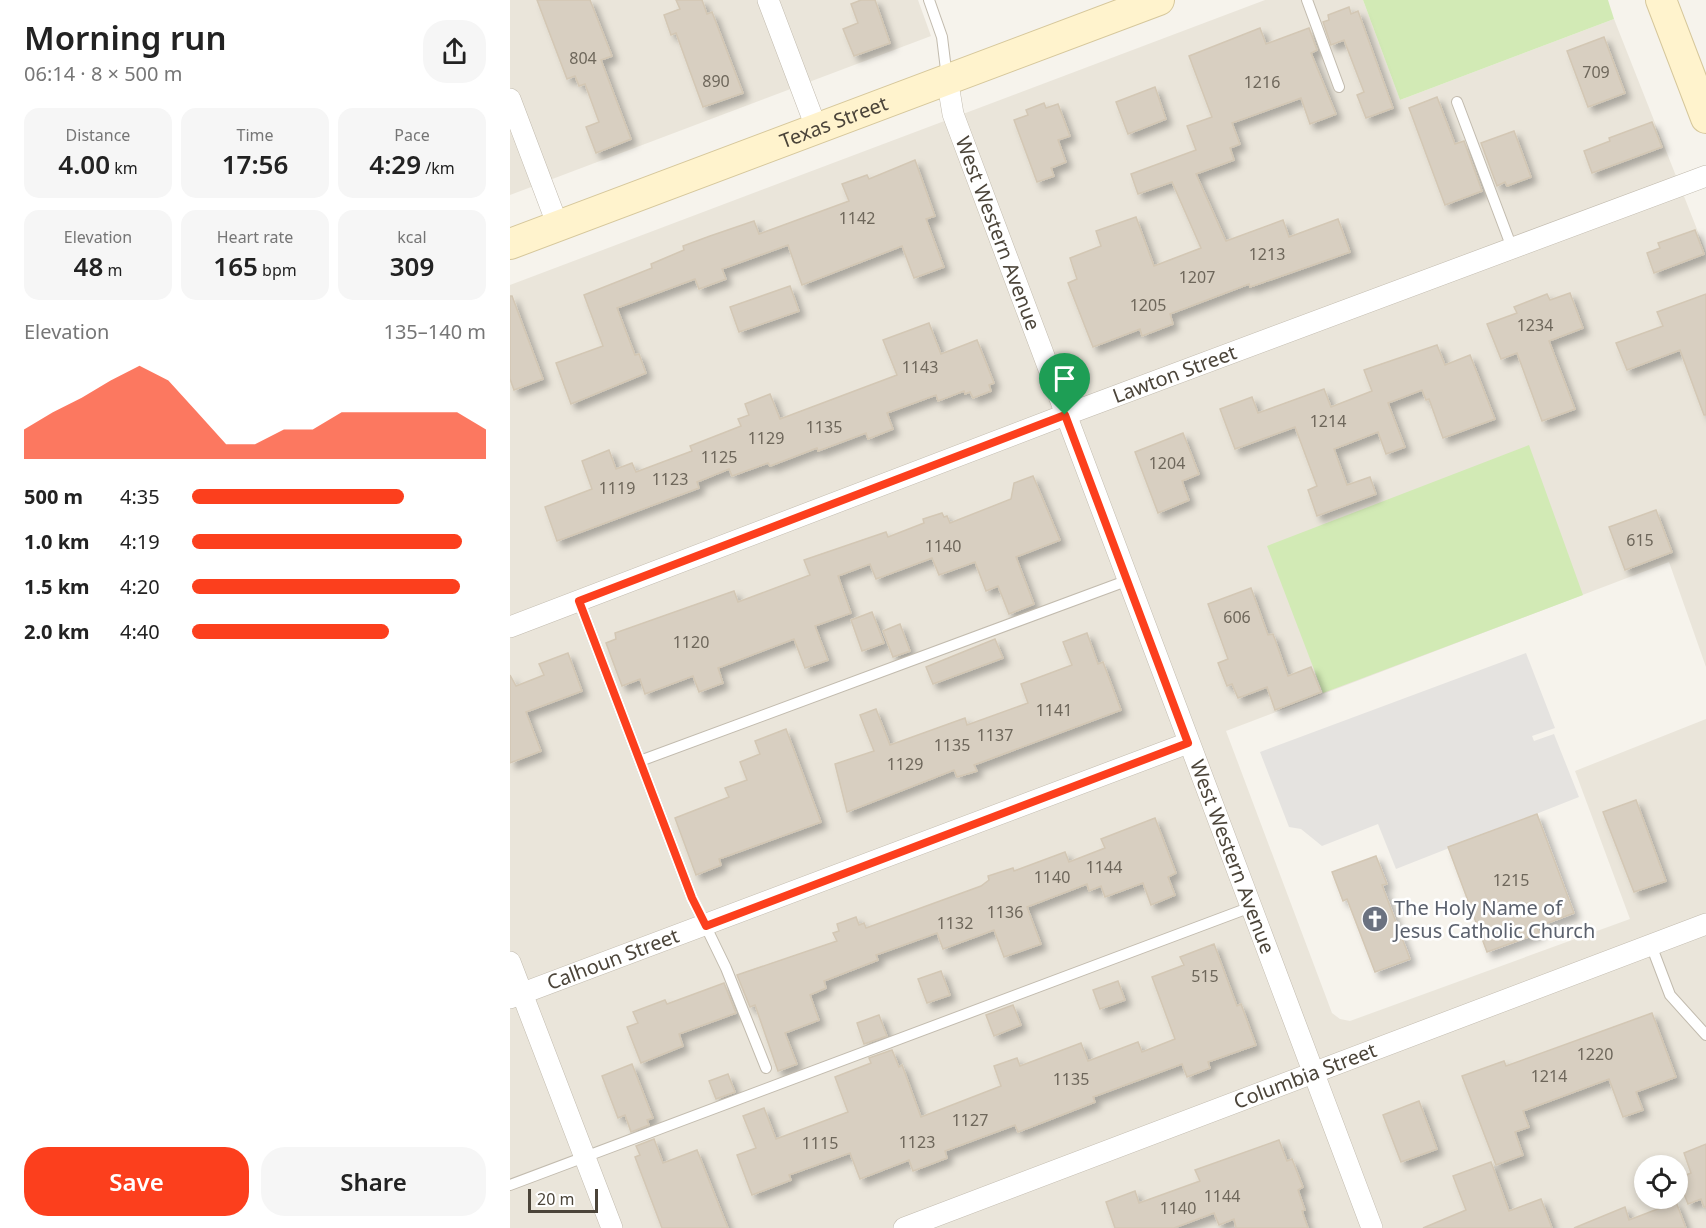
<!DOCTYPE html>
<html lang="en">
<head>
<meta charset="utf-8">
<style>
	body { margin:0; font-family:"Noto Sans",sans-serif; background:#f6f6f6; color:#222; height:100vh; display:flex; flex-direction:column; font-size:22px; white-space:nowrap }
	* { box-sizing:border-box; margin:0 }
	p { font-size:20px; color:#767676 }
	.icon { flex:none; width:33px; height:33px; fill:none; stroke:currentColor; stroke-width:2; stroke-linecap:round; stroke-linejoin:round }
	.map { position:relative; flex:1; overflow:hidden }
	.side { display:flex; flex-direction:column; background:#fff; width:510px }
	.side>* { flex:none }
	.fabs { position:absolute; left:1124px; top:1155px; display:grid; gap:12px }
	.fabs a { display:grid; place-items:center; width:54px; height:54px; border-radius:50%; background:#fff; box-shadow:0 3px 9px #0003; font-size:30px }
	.scale { position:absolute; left:18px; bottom:15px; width:70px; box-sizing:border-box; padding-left:6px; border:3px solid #4b4439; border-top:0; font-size:16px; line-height:21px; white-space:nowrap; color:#4b4439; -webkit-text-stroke:4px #fff; paint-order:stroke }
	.pin { position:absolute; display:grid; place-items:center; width:51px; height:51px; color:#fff; margin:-62px -26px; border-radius:50% 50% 50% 0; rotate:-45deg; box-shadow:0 0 6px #0007 }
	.pin .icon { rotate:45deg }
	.round { display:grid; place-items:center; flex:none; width:63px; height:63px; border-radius:24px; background:#f6f6f6 }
	.headline { display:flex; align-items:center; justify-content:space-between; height:102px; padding:0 24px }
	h1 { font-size:33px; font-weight:600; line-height:45px }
	.figures { display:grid; grid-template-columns:repeat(3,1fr); gap:9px; height:102px; padding:6px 24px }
	.figures div { display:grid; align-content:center; border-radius:15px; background:#f6f6f6; text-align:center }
	.figures b { font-size:26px; font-weight:600 }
	.figures small { font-size:16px; font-weight:400 }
	.figures p { font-size:16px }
	.chart { height:168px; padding:12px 24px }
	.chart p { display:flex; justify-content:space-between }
	.chart svg { width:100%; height:108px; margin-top:6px; fill:#fc3f1d; opacity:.7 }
	.primary-button { display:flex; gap:12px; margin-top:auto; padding:12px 24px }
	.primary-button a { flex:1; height:69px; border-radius:24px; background:#fc3f1d; color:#fff; font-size:24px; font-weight:600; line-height:69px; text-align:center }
	.primary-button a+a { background:#f6f6f6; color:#222 }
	ul { padding:0 24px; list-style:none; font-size:20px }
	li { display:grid; grid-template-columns:96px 72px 1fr; align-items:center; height:45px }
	li i { height:15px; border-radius:8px; background:#fc3f1d }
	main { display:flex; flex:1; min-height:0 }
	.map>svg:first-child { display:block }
</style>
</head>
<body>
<main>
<section class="side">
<div class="headline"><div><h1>Morning run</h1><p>06:14 · 8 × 500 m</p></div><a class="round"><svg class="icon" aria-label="share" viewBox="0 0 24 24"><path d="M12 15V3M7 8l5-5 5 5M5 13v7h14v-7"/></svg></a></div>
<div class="figures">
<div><p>Distance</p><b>4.00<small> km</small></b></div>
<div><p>Time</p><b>17:56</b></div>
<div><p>Pace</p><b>4:29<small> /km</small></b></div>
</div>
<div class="figures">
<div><p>Elevation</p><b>48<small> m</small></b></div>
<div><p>Heart rate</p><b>165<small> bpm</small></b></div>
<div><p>kcal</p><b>309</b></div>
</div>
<div class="chart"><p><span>Elevation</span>135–140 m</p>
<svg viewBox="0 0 160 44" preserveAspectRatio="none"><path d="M0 44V32L10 25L20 19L30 12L40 6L50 12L60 25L70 38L80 38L90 32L100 32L110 25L120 25L130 25L140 25L150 25L160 32V44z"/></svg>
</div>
<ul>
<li><b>500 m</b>4:35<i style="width:72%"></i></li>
<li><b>1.0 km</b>4:19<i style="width:92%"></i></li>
<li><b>1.5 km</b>4:20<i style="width:91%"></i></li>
<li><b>2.0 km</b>4:40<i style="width:67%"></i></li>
</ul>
<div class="primary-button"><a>Save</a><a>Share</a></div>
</section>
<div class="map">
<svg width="1196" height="1228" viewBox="0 0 1196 1228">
	<defs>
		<filter id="shadow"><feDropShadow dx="5.5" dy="5.5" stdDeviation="3" flood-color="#0004"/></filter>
	</defs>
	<rect width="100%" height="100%" fill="#f6f3ec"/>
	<g fill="#eae5da" fill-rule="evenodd">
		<path d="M 0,0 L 408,0 L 421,36 L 0,195 Z"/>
		<path d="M 755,0 L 853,0 L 890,100 L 1104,19 L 1196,252 L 1196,667 L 1159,562 L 716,731 L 822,1013 L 830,1019 L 840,1021 L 1120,919 L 1065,771 L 1196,719 L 1196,1228 L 0,1228 L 0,285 ZM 1134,1166 L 1167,1166 L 1167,1198 L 1134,1198 Z"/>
	</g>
	<g fill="#d2eab5">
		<path d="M 853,0 L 1098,0 L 1104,19 L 890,100 Z"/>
		<path d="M 1019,445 L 1073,595 L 813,693 L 757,546 Z"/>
	</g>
	<path fill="#e5e3e0" d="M 1016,653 L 1045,728 L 1022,736 L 1024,741 L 1044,734 L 1069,797 L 886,869 L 868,824 L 812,846 L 791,829 L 779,827 L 750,752 Z"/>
	<g fill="#d8cfc1" stroke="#d3c7b4" stroke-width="1.5" filter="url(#shadow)">
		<path d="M 27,0 L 80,0 L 102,56 L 91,60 L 121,139 L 86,153 L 76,127 L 89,122 L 75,84 L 69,86 L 65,76 L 57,79 Z"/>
		<path d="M 166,0 L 192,0 L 197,14 L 202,12 L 233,93 L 193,107 L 166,33 L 161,35 L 154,15 L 170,9 Z"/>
		<path d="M 351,0 L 365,0 L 380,43 L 344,56 L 333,29 L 348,23 L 341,4 Z"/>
		<path d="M 839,7 L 841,14 L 848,11 L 883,108 L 856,118 L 847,95 L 854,92 L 834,40 L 821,45 L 813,22 L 819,20 L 818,15 Z"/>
		<path d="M 750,28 L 756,44 L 799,28 L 807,50 L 801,53 L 826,114 L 800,124 L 791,98 L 722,123 L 730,144 L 720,148 L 724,160 L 686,174 L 716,241 L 773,220 L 779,237 L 828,219 L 840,252 L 740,287 L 739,284 L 660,314 L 663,324 L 632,336 L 630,329 L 583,347 L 558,283 L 567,279 L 560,258 L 591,246 L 586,231 L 626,217 L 644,266 L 691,248 L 662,182 L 628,194 L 621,174 L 686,150 L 677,126 L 702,117 L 679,56 Z"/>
		<path d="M 1094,37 L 1115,93 L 1078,107 L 1057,51 Z"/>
		<path d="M 645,87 L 656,119 L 618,134 L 606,102 Z"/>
		<path d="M 927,97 L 945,144 L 954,141 L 972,191 L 935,205 L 899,108 Z"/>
		<path d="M 534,103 L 536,108 L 548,104 L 560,136 L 548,140 L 556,162 L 541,168 L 544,176 L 527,182 L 504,120 L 518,115 L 516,110 Z"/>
		<path d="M 1142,122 L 1152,147 L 1082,173 L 1074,151 L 1100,141 L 1099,138 Z"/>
		<path d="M 1004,131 L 1021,177 L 997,186 L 995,182 L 987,186 L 971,143 Z"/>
		<path d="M 405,160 L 425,216 L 416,219 L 434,267 L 404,278 L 392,246 L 292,285 L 278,245 L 212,269 L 216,279 L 189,289 L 185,279 L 107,308 L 125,355 L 129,354 L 136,373 L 61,404 L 46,363 L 93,346 L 74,295 L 142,268 L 141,264 L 174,250 L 173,246 L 200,236 L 244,221 L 249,234 L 339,201 L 332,184 L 357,175 L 359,179 Z"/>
		<path d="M 1185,230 L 1194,254 L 1144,273 L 1137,253 L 1150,248 L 1148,243 Z"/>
		<path d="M 280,286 L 289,311 L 229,332 L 220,307 Z"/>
		<path d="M 1060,293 L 1073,328 L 1039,341 L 1065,409 L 1032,421 L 1007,353 L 991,359 L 977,324 L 1007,313 L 1004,307 L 1037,294 L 1040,300 Z"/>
		<path d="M 1196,294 L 1196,415 L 1194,415 L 1170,350 L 1117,370 L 1106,343 L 1153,326 L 1147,312 Z"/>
		<path d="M 0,296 L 2,296 L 33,379 L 4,390 L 0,379 Z"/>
		<path d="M 419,323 L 431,354 L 467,340 L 484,383 L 479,385 L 481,391 L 463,398 L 460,392 L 455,394 L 454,391 L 428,401 L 426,395 L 377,413 L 383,429 L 358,439 L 356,433 L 308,451 L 307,448 L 260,466 L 258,463 L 222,476 L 219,469 L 187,482 L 189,488 L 47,541 L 35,507 L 82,489 L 72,461 L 99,450 L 106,469 L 122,463 L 126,472 L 182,451 L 180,446 L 231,426 L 228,419 L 239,415 L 235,404 L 260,394 L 270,419 L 387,375 L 373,340 Z"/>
		<path d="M 927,345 L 935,365 L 960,355 L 985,419 L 933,438 L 919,399 L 916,400 L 912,390 L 878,403 L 895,447 L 876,454 L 868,432 L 824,449 L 837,485 L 860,477 L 866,494 L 807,516 L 798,490 L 807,486 L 785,427 L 725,449 L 710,409 L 742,397 L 748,413 L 814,389 L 821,407 L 862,391 L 854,370 Z"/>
		<path d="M 673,433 L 689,474 L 672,481 L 679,500 L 648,513 L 625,452 Z"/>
		<path d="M 523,476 L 550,540 L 506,557 L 524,604 L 499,614 L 488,586 L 476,591 L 465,562 L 429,575 L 422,558 L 366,579 L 360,564 L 328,576 L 341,613 L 305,626 L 318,660 L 295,668 L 284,639 L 208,668 L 213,683 L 189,692 L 183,676 L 135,694 L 130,679 L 112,686 L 96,643 L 106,639 L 105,633 L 224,591 L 228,602 L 300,575 L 294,560 L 376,532 L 378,537 L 414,523 L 413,519 L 432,513 L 434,517 L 437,516 L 440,523 L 501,499 L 504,483 Z"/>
		<path d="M 1146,510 L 1162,552 L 1115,570 L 1099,527 Z"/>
		<path d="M 741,588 L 758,635 L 763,634 L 778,676 L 801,667 L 811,692 L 765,710 L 757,687 L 728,698 L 722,684 L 717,686 L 708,663 L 718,659 L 698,604 Z"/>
		<path d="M 362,612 L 374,643 L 352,651 L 341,620 Z"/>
		<path d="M 390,624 L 400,651 L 383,657 L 373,631 Z"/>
		<path d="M 577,633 L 588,664 L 593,662 L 611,710 L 464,765 L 467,771 L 447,777 L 444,770 L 337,812 L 325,764 L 364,751 L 350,715 L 366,709 L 380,745 L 455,718 L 457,725 L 518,703 L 511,684 L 562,665 L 553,642 Z"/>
		<path d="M 485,639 L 493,658 L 423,684 L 416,667 Z"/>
		<path d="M 58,653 L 72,691 L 16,712 L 31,751 L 0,763 L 0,675 L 6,686 L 34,675 L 29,664 Z"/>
		<path d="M 276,729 L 311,822 L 209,859 L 211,865 L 186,875 L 165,818 L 219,797 L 215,788 L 237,780 L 230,762 L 250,754 L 245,741 Z"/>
		<path d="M 1126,800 L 1156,881 L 1124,892 L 1093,812 Z"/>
		<path d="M 1027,814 L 1064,913 L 1027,927 L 1029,933 L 977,952 L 938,847 Z"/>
		<path d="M 645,818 L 666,873 L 658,877 L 665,895 L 641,905 L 633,883 L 595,897 L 591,886 L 579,891 L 577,884 L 517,907 L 531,944 L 494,957 L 484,930 L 433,949 L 427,933 L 366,955 L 368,960 L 314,981 L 316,988 L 300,995 L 309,1020 L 275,1033 L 287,1064 L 268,1071 L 245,1005 L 240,1007 L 227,975 L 327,941 L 323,933 L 329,931 L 327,924 L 346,917 L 349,925 L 354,923 L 356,928 L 471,886 L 479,880 L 478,876 L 503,868 L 504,871 L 555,852 L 559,862 L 595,848 L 591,839 Z"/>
		<path d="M 866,856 L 877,884 L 872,885 L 900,959 L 865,972 L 837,899 L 833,901 L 822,872 Z"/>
		<path d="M 704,944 L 727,1006 L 731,1004 L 746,1045 L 698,1062 L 700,1068 L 677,1077 L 672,1064 L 583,1097 L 585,1102 L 508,1132 L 505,1125 L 435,1151 L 437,1158 L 403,1171 L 399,1160 L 350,1179 L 340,1153 L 279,1175 L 281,1180 L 242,1195 L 227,1155 L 246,1148 L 233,1116 L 254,1108 L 266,1139 L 338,1112 L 325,1077 L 361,1063 L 359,1058 L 382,1050 L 389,1067 L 392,1065 L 411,1117 L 491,1086 L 484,1066 L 507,1058 L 510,1066 L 571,1043 L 578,1061 L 628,1042 L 632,1052 L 665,1039 L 642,977 L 674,965 L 670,957 Z"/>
		<path d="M 431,971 L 440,995 L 417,1003 L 408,979 Z"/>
		<path d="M 608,981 L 615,1000 L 590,1009 L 583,990 Z"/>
		<path d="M 214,983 L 226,1013 L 169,1034 L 173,1046 L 131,1063 L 117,1027 L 128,1023 L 123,1012 L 155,1000 L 157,1004 Z"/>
		<path d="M 503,1005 L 511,1025 L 484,1036 L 476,1015 Z"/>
		<path d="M 1142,1013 L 1166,1077 L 1126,1092 L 1133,1110 L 1113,1117 L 1099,1079 L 1013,1111 L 1019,1127 L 1005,1132 L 1013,1155 L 986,1165 L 952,1076 L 994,1061 L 996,1066 Z"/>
		<path d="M 369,1015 L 377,1036 L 354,1044 L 347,1023 Z"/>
		<path d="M 122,1064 L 143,1118 L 137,1120 L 139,1125 L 121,1132 L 115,1115 L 108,1118 L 92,1076 Z"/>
		<path d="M 218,1074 L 225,1092 L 206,1099 L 199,1081 Z"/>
		<path d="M 909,1101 L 927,1149 L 891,1162 L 873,1115 Z"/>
		<path d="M 144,1139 L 153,1163 L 187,1150 L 218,1228 L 152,1228 L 125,1157 L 130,1155 L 126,1146 Z"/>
		<path d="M 769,1140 L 777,1161 L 782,1159 L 793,1187 L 788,1190 L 795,1210 L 792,1211 L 798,1228 L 726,1228 L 724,1219 L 709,1225 L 704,1213 L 664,1228 L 605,1228 L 596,1202 L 625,1191 L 629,1203 L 690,1181 L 685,1170 Z"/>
		<path d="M 1196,1144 L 1196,1207 L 1194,1207 L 1191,1199 L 1178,1204 L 1168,1178 L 1181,1173 L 1174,1153 Z"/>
		<path d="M 981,1162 L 999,1211 L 1031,1199 L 1042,1228 L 913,1228 L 956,1210 L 943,1176 Z"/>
		<path d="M 1166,1202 L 1176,1228 L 1064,1228 L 1115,1207 L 1119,1220 Z"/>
	</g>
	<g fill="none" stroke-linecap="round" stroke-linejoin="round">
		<defs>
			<g id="lane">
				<path d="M 419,0 L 432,37 L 437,78"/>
				<path d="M 797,0 L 829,87"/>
				<path d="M 947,102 L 1002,248"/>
				<path d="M 69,601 L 182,898 L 216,968 L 256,1068"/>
				<path d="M 130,761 L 616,581"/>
				<path d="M 1141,945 L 1160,995 L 1196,1035"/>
				<path d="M 0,1185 L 741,907"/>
			</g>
			<g id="street">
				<path d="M 258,0 L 306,127"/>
				<path id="s1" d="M 437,78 L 443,114 L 862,1228"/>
				<path d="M 0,99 L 48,226"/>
				<path id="s2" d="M 0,627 L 555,415 L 1196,176"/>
				<path d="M 0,962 L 102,1228"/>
				<path id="s3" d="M 0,998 L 678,743"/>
				<path id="s4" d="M 394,1228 L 1196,924"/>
			</g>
			<g id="secondary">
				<path d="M 1151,0 L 1196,118"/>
				<path id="s5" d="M 0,244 L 649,0"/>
			</g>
		</defs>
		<use href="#lane" stroke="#c2bbae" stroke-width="12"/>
		<use href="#street" stroke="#c2bbae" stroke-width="22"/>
		<use href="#secondary" stroke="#d6c79b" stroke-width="32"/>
		<use href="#lane" stroke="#fff" stroke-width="10"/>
		<use href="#street" stroke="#fff" stroke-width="21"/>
		<use href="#secondary" stroke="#fff3cd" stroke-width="30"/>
	</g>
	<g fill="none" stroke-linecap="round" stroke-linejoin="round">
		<defs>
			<path id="route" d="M 555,415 L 678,743 L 196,926 L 182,898 L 69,601 Z"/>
		</defs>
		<use href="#route" stroke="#fff" stroke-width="12"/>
		<use href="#route" stroke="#fc3f1d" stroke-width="8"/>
	</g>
	<defs>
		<symbol id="church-disc" viewBox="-11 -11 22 22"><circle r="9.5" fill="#6b7280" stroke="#fff"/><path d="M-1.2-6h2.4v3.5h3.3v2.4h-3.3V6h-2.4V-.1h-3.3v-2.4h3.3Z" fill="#fff"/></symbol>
	</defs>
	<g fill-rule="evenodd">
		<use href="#church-disc" x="850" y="904" width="30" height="30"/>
	</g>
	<g text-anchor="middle" stroke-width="5" stroke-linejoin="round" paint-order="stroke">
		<g font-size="16" fill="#6e675b">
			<text x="73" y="64">804</text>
			<text x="1086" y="78">709</text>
			<text x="206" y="87">890</text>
			<text x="752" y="88">1216</text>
			<text x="347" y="224">1142</text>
			<text x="757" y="260">1213</text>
			<text x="687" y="283">1207</text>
			<text x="638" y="311">1205</text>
			<text x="1025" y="331">1234</text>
			<text x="410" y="373">1143</text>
			<text x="818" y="427">1214</text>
			<text x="314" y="433">1135</text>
			<text x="256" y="444">1129</text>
			<text x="209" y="463">1125</text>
			<text x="657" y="469">1204</text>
			<text x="160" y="485">1123</text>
			<text x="107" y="494">1119</text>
			<text x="1130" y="546">615</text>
			<text x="433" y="552">1140</text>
			<text x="727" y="623">606</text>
			<text x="181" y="648">1120</text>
			<text x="544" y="716">1141</text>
			<text x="485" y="741">1137</text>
			<text x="442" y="751">1135</text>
			<text x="395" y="770">1129</text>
			<text x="594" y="873">1144</text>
			<text x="542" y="883">1140</text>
			<text x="1001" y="886">1215</text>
			<text x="495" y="918">1136</text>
			<text x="445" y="929">1132</text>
			<text x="695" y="982">515</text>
			<text x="1085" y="1060">1220</text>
			<text x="1039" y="1082">1214</text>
			<text x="561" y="1085">1135</text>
			<text x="460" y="1126">1127</text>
			<text x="407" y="1148">1123</text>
			<text x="310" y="1149">1115</text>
			<text x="712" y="1202">1144</text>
			<text x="668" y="1214">1140</text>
		</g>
		<g font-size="20" fill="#4b4439" stroke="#fff">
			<text dy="7" stroke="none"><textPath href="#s5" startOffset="346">Texas Street</textPath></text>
			<text dy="7" stroke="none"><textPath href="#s1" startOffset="164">West Western Avenue</textPath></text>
			<text dy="7" stroke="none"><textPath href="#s2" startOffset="711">Lawton Street</textPath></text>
			<text dy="7" stroke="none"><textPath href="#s1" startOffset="830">West Western Avenue</textPath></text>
			<text dy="7" stroke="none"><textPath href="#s3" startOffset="110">Calhoun Street</textPath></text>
			<text dy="7" stroke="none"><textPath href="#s4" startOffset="429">Columbia Street</textPath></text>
		</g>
		<g font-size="20" fill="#5b616d" stroke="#fff" text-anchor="start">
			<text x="884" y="915">The Holy Name of<tspan x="884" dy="23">Jesus Catholic Church</tspan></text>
		</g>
	</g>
</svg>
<div class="fabs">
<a><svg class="icon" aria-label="locate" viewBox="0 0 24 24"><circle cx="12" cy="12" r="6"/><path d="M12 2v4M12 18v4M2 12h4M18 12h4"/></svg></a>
</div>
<div class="scale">20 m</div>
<div class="pin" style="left:555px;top:415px;background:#1e9e55"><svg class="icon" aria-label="arrive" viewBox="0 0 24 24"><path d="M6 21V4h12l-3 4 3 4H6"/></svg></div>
</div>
</main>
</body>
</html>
